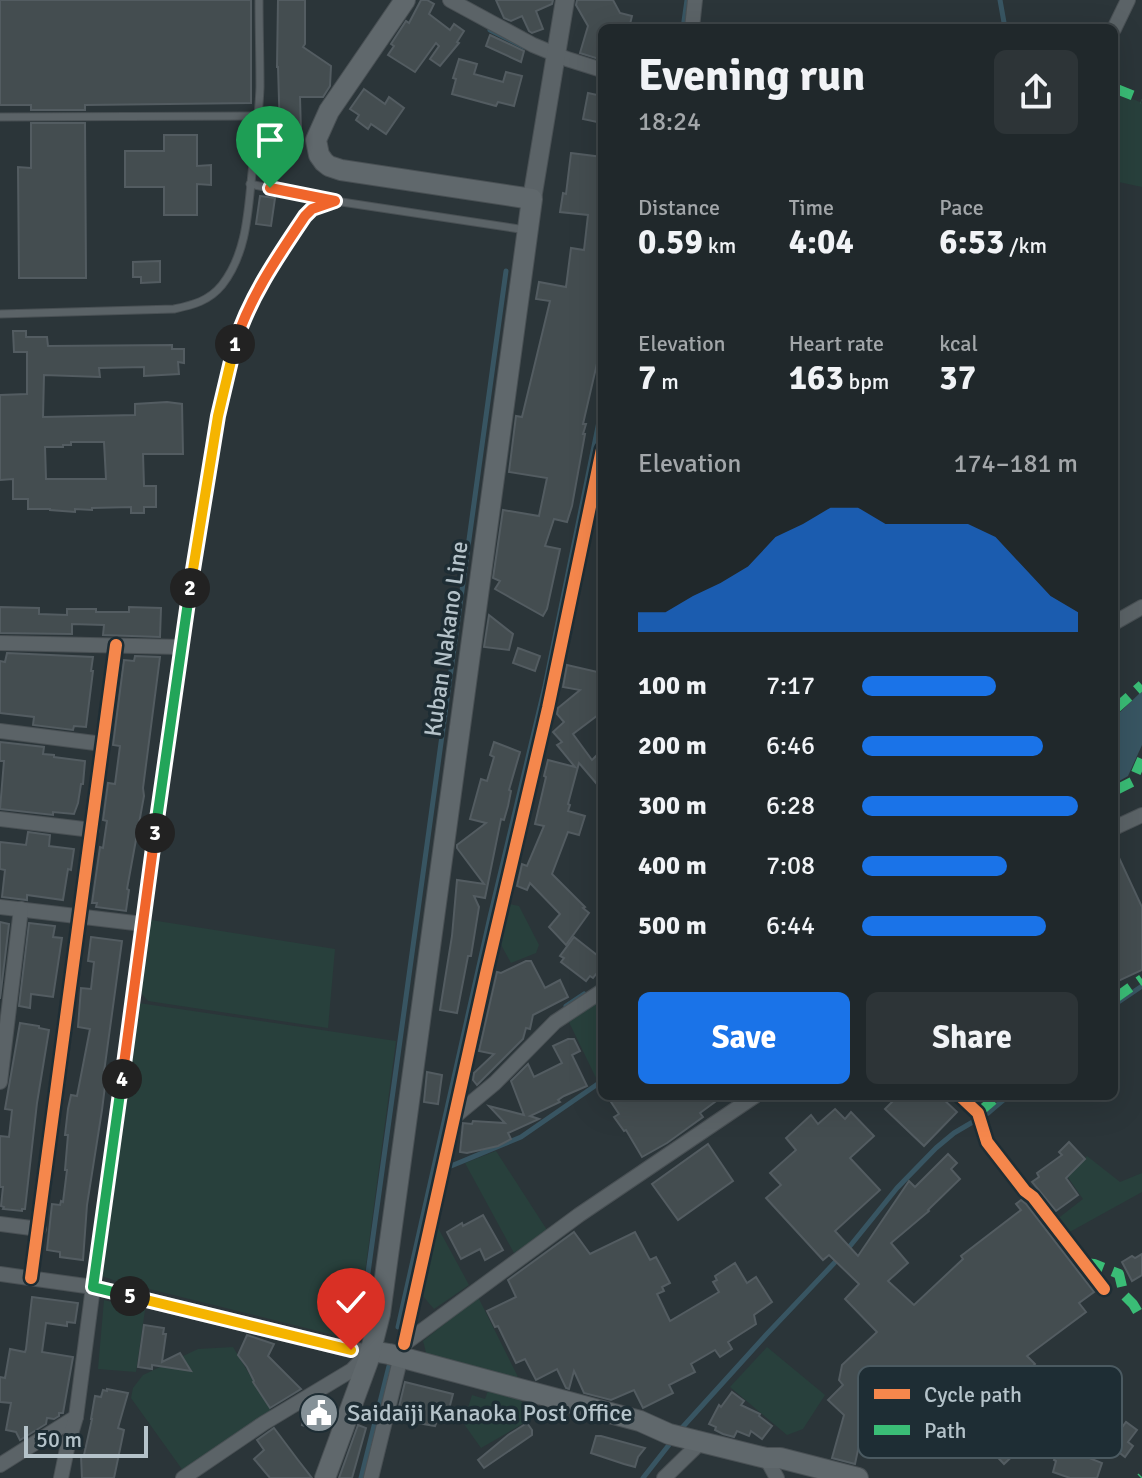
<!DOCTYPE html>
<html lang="en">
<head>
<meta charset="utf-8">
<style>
	body { margin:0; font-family:Signika,sans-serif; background:#2d3437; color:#f1f3f6; height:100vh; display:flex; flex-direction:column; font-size:30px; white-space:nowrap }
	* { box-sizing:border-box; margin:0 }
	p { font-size:26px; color:#a2a6a9 }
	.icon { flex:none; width:44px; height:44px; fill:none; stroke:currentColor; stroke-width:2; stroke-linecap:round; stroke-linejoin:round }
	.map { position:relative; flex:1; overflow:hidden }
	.panel { position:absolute; left:598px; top:24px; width:520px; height:1076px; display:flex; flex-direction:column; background:#20282b; border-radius:12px; box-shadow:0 8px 32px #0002,0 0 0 2px #3d4447 }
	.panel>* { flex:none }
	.scale { position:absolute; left:24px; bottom:20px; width:124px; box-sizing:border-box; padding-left:8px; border:4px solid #b5c3ca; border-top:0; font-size:22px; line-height:28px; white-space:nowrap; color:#b5c3ca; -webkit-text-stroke:6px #1e2d34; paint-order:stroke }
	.pin { position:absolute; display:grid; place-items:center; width:68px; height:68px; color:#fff; margin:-82px -34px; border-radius:50% 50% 50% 0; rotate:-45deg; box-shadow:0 0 8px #0007 }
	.pin .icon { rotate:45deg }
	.km { position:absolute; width:40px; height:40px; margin:-20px; border-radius:50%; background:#222; color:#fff; font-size:22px; line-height:40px; text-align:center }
	.round { display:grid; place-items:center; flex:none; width:84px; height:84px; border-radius:12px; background:#2d3437 }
	.summary { display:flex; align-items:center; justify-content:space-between; height:136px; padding:0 40px }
	h1 { font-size:44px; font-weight:700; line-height:60px }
	.stats { display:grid; grid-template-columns:repeat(3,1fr); gap:12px; height:136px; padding:8px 40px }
	.stats div { display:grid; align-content:center }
	.stats b { font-size:34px; font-weight:700 }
	.stats small { font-size:22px; font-weight:400 }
	.stats p { font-size:22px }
	.chart { height:224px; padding:16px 40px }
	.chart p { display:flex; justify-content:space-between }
	.chart svg { width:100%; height:144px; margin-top:8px; fill:#1a73e8; opacity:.7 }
	.cta { display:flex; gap:16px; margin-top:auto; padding:16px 40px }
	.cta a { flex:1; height:92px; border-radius:12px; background:#1a73e8; color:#fff; font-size:32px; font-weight:700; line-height:92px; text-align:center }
	.cta a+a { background:#2d3437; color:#f1f3f6 }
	ul { padding:0 40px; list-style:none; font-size:26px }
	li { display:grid; grid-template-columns:128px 96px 1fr; align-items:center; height:60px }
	li i { height:20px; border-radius:10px; background:#1a73e8 }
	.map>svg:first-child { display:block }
</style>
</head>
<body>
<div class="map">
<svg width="1142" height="1478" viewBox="0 0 1142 1478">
	<rect width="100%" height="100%" fill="#2b3539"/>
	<g fill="#28403c">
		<path d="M 1114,91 L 1142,103 L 1142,187 L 1114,181 Z"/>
		<path d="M 509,904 L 519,906 L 539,945 L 536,953 L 511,963 L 499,941 Z"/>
		<path d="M 151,920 L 335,949 L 328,1028 L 148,1001 L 142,994 L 141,987 Z"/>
		<path d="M 602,996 L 602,1077 L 597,1080 L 567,1018 Z"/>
		<path d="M 125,1001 L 396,1041 L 357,1332 L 350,1339 L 113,1280 L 88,1271 Z"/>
		<path d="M 496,1151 L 547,1230 L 514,1253 L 465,1163 Z"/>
		<path d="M 1087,1156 L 1120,1182 L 1142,1173 L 1142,1192 L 1066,1234 L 1056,1220 L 1083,1199 L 1067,1176 Z"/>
		<path d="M 437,1226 L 469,1285 L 434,1309 L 422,1295 Z"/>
		<path d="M 478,1297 L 519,1379 L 427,1356 L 423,1341 Z"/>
		<path d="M 104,1300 L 145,1310 L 136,1372 L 98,1369 Z"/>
		<path d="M 233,1347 L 272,1412 L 184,1472 L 131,1398 L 133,1388 L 143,1375 L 198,1349 Z"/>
		<path d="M 767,1347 L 825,1395 L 803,1429 L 787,1435 L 730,1387 Z"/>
		<path d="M 489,1388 L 519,1397 L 531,1419 L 481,1448 L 459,1417 L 461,1410 L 467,1411 L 472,1395 L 485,1399 Z"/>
	</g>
	<path fill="#385562" d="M 1142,691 L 1142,745 L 1128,776 L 1114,784 L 1114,718 Z"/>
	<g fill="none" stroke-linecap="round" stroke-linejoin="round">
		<g stroke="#385562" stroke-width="5">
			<path d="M 1000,0 L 1005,28"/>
			<path d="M 683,28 L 687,0"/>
			<path d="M 490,30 L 524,47"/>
			<path d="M 1114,1005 L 1142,986"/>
			<path d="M 566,1006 L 584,994"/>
			<path d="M 451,1166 L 521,1137 L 602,1081"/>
			<path d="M 846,1251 L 897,1188 L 936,1148 L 954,1133 L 988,1113 L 1008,1096"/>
			<path d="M 398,1327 L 490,917 L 545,686 L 602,407"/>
			<path d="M 360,1331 L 506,271"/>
			<path d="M 680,1430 L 766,1335 L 839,1258"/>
			<path d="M 361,1478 L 389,1366"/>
			<path d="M 643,1478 L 672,1441"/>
		</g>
	</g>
	<g fill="#444d50" stroke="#535c61" stroke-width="2" fill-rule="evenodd">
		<path d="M 0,0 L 251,0 L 251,103 L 85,105 L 85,110 L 31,110 L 31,105 L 0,105 Z"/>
		<path d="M 278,0 L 305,0 L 305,44 L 303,47 L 331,66 L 330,86 L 323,97 L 300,97 L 301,133 L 280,133 L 278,67 L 277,67 Z"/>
		<path d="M 421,0 L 427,0 L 434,4 L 429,14 L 450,30 L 454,24 L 464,31 L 457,42 L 459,43 L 440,66 L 430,59 L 439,46 L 436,43 L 415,72 L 388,55 L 394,46 L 391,44 L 406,21 L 409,23 Z"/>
		<path d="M 496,0 L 553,0 L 552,4 L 536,11 L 543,29 L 532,33 L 529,31 L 522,16 L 511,21 L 504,18 Z"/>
		<path d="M 577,0 L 613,0 L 620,13 L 632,16 L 629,28 L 602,28 L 602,60 L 580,53 L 588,26 L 576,5 Z"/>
		<path d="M 490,35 L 524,51 L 521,62 L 486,46 Z"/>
		<path d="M 459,59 L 477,64 L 474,74 L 503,82 L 506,72 L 522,76 L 514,106 L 498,102 L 496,106 L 452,94 L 456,79 L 453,78 Z"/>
		<path d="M 364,89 L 385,104 L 389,97 L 404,108 L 386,134 L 371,124 L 368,129 L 356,120 L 359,115 L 350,109 Z"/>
		<path d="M 588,93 L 602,96 L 602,123 L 583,119 Z"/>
		<path d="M 31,123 L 85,123 L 86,278 L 19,278 L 18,167 L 31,168 Z"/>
		<path d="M 164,135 L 197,135 L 197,166 L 211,165 L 211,185 L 197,184 L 197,215 L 164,215 L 164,187 L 125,187 L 125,151 L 164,151 Z"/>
		<path d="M 571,153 L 602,157 L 602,281 L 600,298 L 602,298 L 602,342 L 583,424 L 586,424 L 583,434 L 585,434 L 572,506 L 567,522 L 554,519 L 545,546 L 560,549 L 547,609 L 543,616 L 495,589 L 500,581 L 493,578 L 503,510 L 539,516 L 547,478 L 509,472 L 516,416 L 522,417 L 550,301 L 536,299 L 539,282 L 566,287 L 571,248 L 584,250 L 588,215 L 560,212 L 563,193 L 566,194 Z"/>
		<path d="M 260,196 L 275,198 L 271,226 L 256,224 Z"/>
		<path d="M 160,261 L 160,282 L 141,283 L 141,277 L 133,277 L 133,262 Z"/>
		<path d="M 13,331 L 26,331 L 26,337 L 47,337 L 48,346 L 172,345 L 172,349 L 184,349 L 184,363 L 178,362 L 179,374 L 144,376 L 144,367 L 99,368 L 100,377 L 44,375 L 43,417 L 135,415 L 135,404 L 167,402 L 182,404 L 183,454 L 143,454 L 144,486 L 156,486 L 156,507 L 144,507 L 144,513 L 131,513 L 131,507 L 92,508 L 92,510 L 75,509 L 75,512 L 50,510 L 50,509 L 28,509 L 28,499 L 13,499 L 13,479 L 0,480 L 0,395 L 27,394 L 27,352 L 14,352 ZM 71,442 L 104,442 L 106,479 L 46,479 L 45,447 L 63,447 L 63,445 L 71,445 Z"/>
		<path d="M 0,607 L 39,608 L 39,614 L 67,615 L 67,609 L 96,609 L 96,612 L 129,612 L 129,607 L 161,608 L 160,637 L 103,635 L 104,625 L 72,624 L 72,634 L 0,633 Z"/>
		<path d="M 489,615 L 513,634 L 509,650 L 484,647 Z"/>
		<path d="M 518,648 L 540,656 L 535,671 L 513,663 Z"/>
		<path d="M 7,653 L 93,657 L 91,671 L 93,671 L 86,727 L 74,726 L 73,730 L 33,725 L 34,717 L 0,713 L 0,661 L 5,662 Z"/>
		<path d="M 135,656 L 160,657 L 143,788 L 144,796 L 127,889 L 129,890 L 126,911 L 96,907 L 97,903 L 92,903 L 100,847 L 103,848 L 107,821 L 103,820 L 108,783 L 115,784 L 120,746 L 113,745 L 124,660 L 134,661 Z"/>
		<path d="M 567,665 L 602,673 L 602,712 L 573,734 L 592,760 L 596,756 L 602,763 L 602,790 L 579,763 L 568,804 L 570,805 L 568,811 L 585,816 L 579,835 L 568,832 L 552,874 L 585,907 L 583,908 L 589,913 L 566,945 L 549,927 L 560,914 L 530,883 L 527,890 L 517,886 L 522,864 L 527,866 L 544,826 L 535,824 L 546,777 L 544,776 L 548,760 L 575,767 L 557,745 L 562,742 L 553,732 L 564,722 L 557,714 L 558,708 L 580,690 L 563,687 Z"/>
		<path d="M 0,742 L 44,747 L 43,754 L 54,755 L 54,757 L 85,761 L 83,784 L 81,784 L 78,803 L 74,814 L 53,812 L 53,815 L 0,809 L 4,761 L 0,761 Z"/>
		<path d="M 494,742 L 520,752 L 509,790 L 511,791 L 508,806 L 504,820 L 501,819 L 485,898 L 474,896 L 479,907 L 471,956 L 468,956 L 457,1013 L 440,1010 L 452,936 L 457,880 L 484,884 L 457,848 L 457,845 L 486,823 L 470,819 L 481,779 L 487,781 L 494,757 L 490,755 Z"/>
		<path d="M 28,832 L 50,835 L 49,846 L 74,849 L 71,870 L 68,869 L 63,900 L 27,895 L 27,900 L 2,897 L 5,870 L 0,869 L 0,842 L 26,845 Z"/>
		<path d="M 1114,847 L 1142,907 L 1142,970 L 1114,983 Z"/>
		<path d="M 0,922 L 9,924 L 0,999 Z"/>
		<path d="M 29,923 L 55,926 L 53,937 L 62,938 L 53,997 L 31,994 L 30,1008 L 19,1006 Z"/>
		<path d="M 91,937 L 122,941 L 104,1072 L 104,1078 L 106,1078 L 102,1110 L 87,1205 L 83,1260 L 60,1257 L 60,1252 L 47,1250 L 52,1204 L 60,1205 L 61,1201 L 63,1202 L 67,1170 L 65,1170 L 68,1135 L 65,1135 L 68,1109 L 71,1095 L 77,1096 L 90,1029 L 78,1027 L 81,988 L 91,989 L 94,962 L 88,961 Z"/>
		<path d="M 574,937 L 602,959 L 602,967 L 593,978 L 590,976 L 586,981 L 561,962 L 564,958 L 560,956 Z"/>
		<path d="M 526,961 L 531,961 L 545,988 L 560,980 L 568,997 L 533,1015 L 530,1029 L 526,1028 L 523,1039 L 477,1085 L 473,1080 L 474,1073 L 494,1054 L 479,1051 L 497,972 L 501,973 Z"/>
		<path d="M 20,1023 L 39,1026 L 39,1028 L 49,1030 L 37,1103 L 25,1209 L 22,1209 L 22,1211 L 3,1209 L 4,1207 L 1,1206 L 3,1187 L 0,1187 L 0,1136 L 9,1137 L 12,1110 L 5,1109 Z"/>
		<path d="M 568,1039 L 574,1039 L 580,1051 L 572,1055 L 587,1086 L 564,1096 L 558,1100 L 560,1102 L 530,1116 L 539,1119 L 508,1133 L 511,1139 L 498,1146 L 467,1153 L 460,1152 L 463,1123 L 472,1124 L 473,1121 L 505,1123 L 489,1106 L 524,1115 L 511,1081 L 528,1064 L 534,1077 L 562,1063 L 553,1046 Z"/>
		<path d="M 427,1072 L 442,1075 L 438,1104 L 424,1102 Z"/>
		<path d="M 607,1096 L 723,1096 L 700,1113 L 703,1117 L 667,1143 L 642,1157 L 626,1130 L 624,1131 L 614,1117 L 619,1114 Z"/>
		<path d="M 898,1096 L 940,1096 L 957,1112 L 924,1146 L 885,1109 Z"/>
		<path d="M 835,1109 L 845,1119 L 851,1112 L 874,1136 L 850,1158 L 880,1190 L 835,1231 L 858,1256 L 909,1181 L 915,1187 L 948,1154 L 957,1163 L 951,1169 L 960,1179 L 928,1210 L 929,1211 L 891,1243 L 908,1263 L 888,1281 L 914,1305 L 963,1259 L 961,1256 L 1021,1210 L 1016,1204 L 1021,1200 L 1026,1204 L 1094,1292 L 1079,1303 L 1086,1312 L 1027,1356 L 1035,1364 L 1027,1372 L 1062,1409 L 1052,1419 L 989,1402 L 983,1419 L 1033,1437 L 1004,1464 L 973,1431 L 977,1426 L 971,1428 L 967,1424 L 957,1434 L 928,1446 L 918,1447 L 912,1445 L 905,1438 L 894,1437 L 881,1424 L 873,1437 L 869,1435 L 866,1446 L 859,1445 L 855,1464 L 832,1458 L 844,1415 L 828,1400 L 843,1385 L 839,1380 L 842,1365 L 877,1332 L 845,1299 L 859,1284 L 829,1255 L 823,1260 L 766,1198 L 781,1185 L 770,1173 L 796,1150 L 786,1138 L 811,1115 L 818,1124 Z"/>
		<path d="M 1069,1142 L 1085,1159 L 1066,1178 L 1078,1195 L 1056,1211 L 1032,1182 L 1039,1177 L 1037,1173 L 1062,1155 L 1059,1152 Z"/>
		<path d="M 708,1144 L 733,1181 L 678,1220 L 652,1184 Z"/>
		<path d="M 483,1215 L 503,1250 L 485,1260 L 480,1249 L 461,1259 L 447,1232 L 462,1223 L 463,1226 Z"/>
		<path d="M 574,1232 L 590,1254 L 635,1232 L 650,1260 L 656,1257 L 670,1283 L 662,1287 L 664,1291 L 657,1294 L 670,1321 L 719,1292 L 713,1282 L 717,1280 L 715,1276 L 735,1263 L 747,1283 L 756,1277 L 772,1302 L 754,1315 L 756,1324 L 728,1342 L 732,1349 L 720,1357 L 715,1350 L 691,1364 L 695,1372 L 669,1385 L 673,1393 L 643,1408 L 634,1390 L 611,1400 L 584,1393 L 574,1371 L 569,1389 L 566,1388 L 557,1369 L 536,1380 L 525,1359 L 516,1363 L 498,1326 L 495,1327 L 487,1311 L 516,1297 L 508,1280 Z"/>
		<path d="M 1142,1254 L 1142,1275 L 1132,1281 L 1122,1262 L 1132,1256 L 1135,1258 Z"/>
		<path d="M 32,1297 L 78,1303 L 75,1323 L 67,1322 L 67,1326 L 46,1323 L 42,1352 L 73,1357 L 63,1413 L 59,1413 L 59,1416 L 54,1419 L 47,1418 L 46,1424 L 20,1440 L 16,1432 L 6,1430 L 11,1403 L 0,1402 L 0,1377 L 5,1378 L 10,1349 L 25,1352 L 26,1349 Z"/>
		<path d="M 144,1325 L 164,1328 L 163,1334 L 166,1334 L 162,1362 L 180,1353 L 191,1371 L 152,1365 L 152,1369 L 138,1367 Z"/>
		<path d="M 247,1335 L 274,1344 L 268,1356 L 301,1389 L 270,1408 L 253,1382 L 254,1381 L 247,1367 L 238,1355 Z"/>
		<path d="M 405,1382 L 453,1394 L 447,1417 L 439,1416 L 435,1426 L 401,1420 L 402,1416 L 397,1415 Z"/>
		<path d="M 107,1389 L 128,1393 L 118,1428 L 124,1430 L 114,1478 L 82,1478 L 81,1456 L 84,1455 L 92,1419 L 91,1419 L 95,1396 L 101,1397 L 103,1390 L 107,1391 Z"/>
		<path d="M 732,1392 L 744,1401 L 741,1405 L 760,1414 L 759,1416 L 772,1426 L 762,1439 L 751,1431 L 749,1436 L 737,1431 L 734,1437 L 723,1434 L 715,1430 L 716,1427 L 709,1424 L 719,1405 L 721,1407 Z"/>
		<path d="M 317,1402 L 329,1406 L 321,1431 L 302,1425 L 307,1409 Z"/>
		<path d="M 1096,1418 L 1117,1434 L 1126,1422 L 1137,1430 L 1128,1442 L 1133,1446 L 1125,1457 L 1087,1428 Z"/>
		<path d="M 527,1423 L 532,1430 L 532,1435 L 484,1468 L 478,1460 L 508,1435 Z"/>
		<path d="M 358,1425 L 366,1428 L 352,1478 L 339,1478 Z"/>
		<path d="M 274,1428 L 298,1460 L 312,1478 L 270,1478 L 254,1459 L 264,1450 L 257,1440 Z"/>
		<path d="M 596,1436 L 601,1436 L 645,1448 L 638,1457 L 635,1467 L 624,1464 L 591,1453 Z"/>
		<path d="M 1059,1446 L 1102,1463 L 1097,1478 L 1070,1478 L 1053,1472 L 1056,1461 L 1054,1460 Z"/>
	</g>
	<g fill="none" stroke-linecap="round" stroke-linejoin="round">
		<defs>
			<g id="service">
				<path d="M 0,117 L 258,116"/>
				<path d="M 250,184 L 333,201"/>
				<path d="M 0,314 L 174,309 C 193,305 209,301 222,285 C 247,253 248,211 252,173 C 255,144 259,115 260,87 C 260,58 259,29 259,0"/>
				<path d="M 93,1287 L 181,647 L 222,394 L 242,324 L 266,277 L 305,216 L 312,209 L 320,205 L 335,201 L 526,230"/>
			</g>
			<g id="minor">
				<path d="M 450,0 L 533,45 L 567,59 L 602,70"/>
				<path d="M 692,28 L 695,0"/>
				<path d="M 1114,29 L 1128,0"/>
				<path d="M 1114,623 L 1142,607"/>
				<path d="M 0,643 L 181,647"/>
				<path d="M 0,731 L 103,744"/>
				<path d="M 0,819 L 92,830"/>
				<path d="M 1114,828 L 1142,815"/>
				<path d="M 0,907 L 143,924"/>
				<path d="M 0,1082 L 21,909"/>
				<path d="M 960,1096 L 978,1113 L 987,1142 L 1025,1191 L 1033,1197 L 1104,1289"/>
				<path d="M 454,1117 L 495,1083 L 555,1022 L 602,991"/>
				<path d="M 0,1224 L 39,1229"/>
				<path d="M 0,1274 L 93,1287 L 351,1350 L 372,1351"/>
				<path d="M 31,1278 L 116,645"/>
				<path d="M 404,1344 L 487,969 L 548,708 L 602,449"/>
				<path d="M 766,1458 L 777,1478"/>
				<path d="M 0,1465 L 76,1417"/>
				<path d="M 61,1478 L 68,1444 L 76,1417 L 93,1287"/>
				<path d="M 183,1478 L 264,1423 L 352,1370 L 368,1354"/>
				<path d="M 371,1478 L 404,1344 L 579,1215 L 755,1096"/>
				<path d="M 664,1478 L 701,1442"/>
			</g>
			<path id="tertiary" d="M 532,199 L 565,0"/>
			<g id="secondary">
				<path d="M 372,1351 L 389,1354 L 640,1421 L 669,1434 L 766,1458 L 780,1458 L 858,1478"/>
				<path d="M 325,1478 L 368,1361 L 380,1314 L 532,199 L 341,170 L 329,166 L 324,162 L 319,155 L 316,140 L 329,111 L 405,0"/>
			</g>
		</defs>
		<use href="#service" stroke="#495054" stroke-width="9"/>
		<use href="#minor" stroke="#495054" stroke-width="16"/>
		<use href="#tertiary" stroke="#495054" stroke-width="20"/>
		<use href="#secondary" stroke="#495054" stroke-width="22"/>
		<use href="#service" stroke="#5b6367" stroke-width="7"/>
		<use href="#minor" stroke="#5b6367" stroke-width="14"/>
		<use href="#tertiary" stroke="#5b6367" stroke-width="18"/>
		<use href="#secondary" stroke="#60686c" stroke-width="20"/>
		<g stroke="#3abd76" stroke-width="10" stroke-dasharray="20 10" stroke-linecap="butt">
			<path d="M 1114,88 L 1142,99"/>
			<path d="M 1114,710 L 1142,685"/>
			<path d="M 1114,791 L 1132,782 L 1142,759"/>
			<path d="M 1114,999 L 1142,979"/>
			<path d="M 978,1113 L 998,1096"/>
			<path d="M 1084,1263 L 1094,1264 L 1119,1274 L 1124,1295 L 1133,1304 L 1142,1319"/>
			<path d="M 1141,1478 L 1142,1477"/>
		</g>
		<defs>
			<g id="cycleway">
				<path d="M 960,1096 L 978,1113 L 987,1142 L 1025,1191 L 1033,1197 L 1104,1289"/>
				<path d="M 31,1278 L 116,645"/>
				<path d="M 404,1344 L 487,969 L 548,708 L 602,449"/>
			</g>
		</defs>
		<use href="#cycleway" stroke="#1e2d34" stroke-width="17"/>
		<use href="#cycleway" stroke="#f5874c" stroke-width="12"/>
	</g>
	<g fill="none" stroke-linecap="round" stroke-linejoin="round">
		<defs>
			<path id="split-1" d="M 235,344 C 249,298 278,256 305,216 L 312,209 L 335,201 L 270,188"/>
			<path id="split-2" d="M 190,588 L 218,416 L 235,344"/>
			<path id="split-3" d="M 155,833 L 190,588"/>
			<path id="split-4" d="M 122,1079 L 155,833"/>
			<path id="split-5" d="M 122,1079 L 93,1287 L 130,1296"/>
			<path id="split-6" d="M 130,1296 L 351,1350"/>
		</defs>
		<use href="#split-1" stroke="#fff" stroke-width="16"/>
		<use href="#split-2" stroke="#fff" stroke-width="16"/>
		<use href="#split-3" stroke="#fff" stroke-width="16"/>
		<use href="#split-4" stroke="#fff" stroke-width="16"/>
		<use href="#split-5" stroke="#fff" stroke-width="16"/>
		<use href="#split-6" stroke="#fff" stroke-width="16"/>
		<use href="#split-1" stroke="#f0652b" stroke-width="10"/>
		<use href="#split-2" stroke="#f5b400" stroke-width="10"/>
		<use href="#split-3" stroke="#22a559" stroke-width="10"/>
		<use href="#split-4" stroke="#f0652b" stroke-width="10"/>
		<use href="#split-5" stroke="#22a559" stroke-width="10"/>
		<use href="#split-6" stroke="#f5b400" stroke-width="10"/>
	</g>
	<defs>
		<symbol id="civic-disc" viewBox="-11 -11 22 22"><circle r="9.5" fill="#859197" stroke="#1e2d34"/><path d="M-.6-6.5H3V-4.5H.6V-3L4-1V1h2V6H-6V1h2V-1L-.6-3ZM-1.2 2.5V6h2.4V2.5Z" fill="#fff"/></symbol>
	</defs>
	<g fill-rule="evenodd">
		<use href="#civic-disc" x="297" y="1391" width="44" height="44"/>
	</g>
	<g text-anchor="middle" stroke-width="7" stroke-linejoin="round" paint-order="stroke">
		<g font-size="24" fill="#b5c3ca" stroke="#1e2d34">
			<text transform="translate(446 639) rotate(-82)" y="8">Kuban Nakano Line</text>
		</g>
		<g font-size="24" fill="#b5c3ca" stroke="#1e2d34" text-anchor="start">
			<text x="347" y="1421">Saidaiji Kanaoka Post Office</text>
		</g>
	</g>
	<rect x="858" y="1366" width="264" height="92" rx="12" fill="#1e2d34" stroke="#4b5a61" stroke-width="2"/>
	<rect x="874" y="1389" width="36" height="10" fill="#f5874c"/>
	<rect x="874" y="1425" width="36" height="10" fill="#3abd76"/>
	<g font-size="22" fill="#b5c3ca">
		<text x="924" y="1402">Cycle path</text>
		<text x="924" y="1438">Path</text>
	</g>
</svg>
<div class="scale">50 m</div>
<div class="pin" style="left:270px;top:188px;background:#1e9e55"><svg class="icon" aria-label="arrive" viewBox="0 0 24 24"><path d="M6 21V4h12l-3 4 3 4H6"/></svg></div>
<div class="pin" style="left:351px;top:1350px;background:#d93025"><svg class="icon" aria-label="check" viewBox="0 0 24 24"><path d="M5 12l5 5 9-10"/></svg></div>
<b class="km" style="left:235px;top:344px">1</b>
<b class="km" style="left:190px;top:588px">2</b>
<b class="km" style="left:155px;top:833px">3</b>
<b class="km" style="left:122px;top:1079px">4</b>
<b class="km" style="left:130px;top:1296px">5</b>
<section class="panel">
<div class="summary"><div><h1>Evening run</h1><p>18:24</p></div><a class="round"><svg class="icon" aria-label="share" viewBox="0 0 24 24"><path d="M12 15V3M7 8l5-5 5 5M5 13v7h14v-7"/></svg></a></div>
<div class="stats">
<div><p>Distance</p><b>0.59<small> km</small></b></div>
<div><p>Time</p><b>4:04</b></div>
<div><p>Pace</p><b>6:53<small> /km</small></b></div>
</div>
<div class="stats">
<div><p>Elevation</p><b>7<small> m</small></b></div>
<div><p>Heart rate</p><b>163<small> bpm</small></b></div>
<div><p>kcal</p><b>37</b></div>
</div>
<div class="chart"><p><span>Elevation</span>174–181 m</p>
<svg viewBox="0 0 160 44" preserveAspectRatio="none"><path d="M0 44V38L10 38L20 33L30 29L40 24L50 15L60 11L70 6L80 6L90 11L100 11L110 11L120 11L130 15L140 24L150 33L160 38V44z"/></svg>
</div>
<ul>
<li><b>100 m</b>7:17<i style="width:62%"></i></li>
<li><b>200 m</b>6:46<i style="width:84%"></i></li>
<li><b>300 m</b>6:28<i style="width:100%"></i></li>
<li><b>400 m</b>7:08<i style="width:67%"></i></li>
<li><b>500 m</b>6:44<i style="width:85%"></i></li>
</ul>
<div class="cta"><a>Save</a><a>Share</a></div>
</section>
</div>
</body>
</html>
